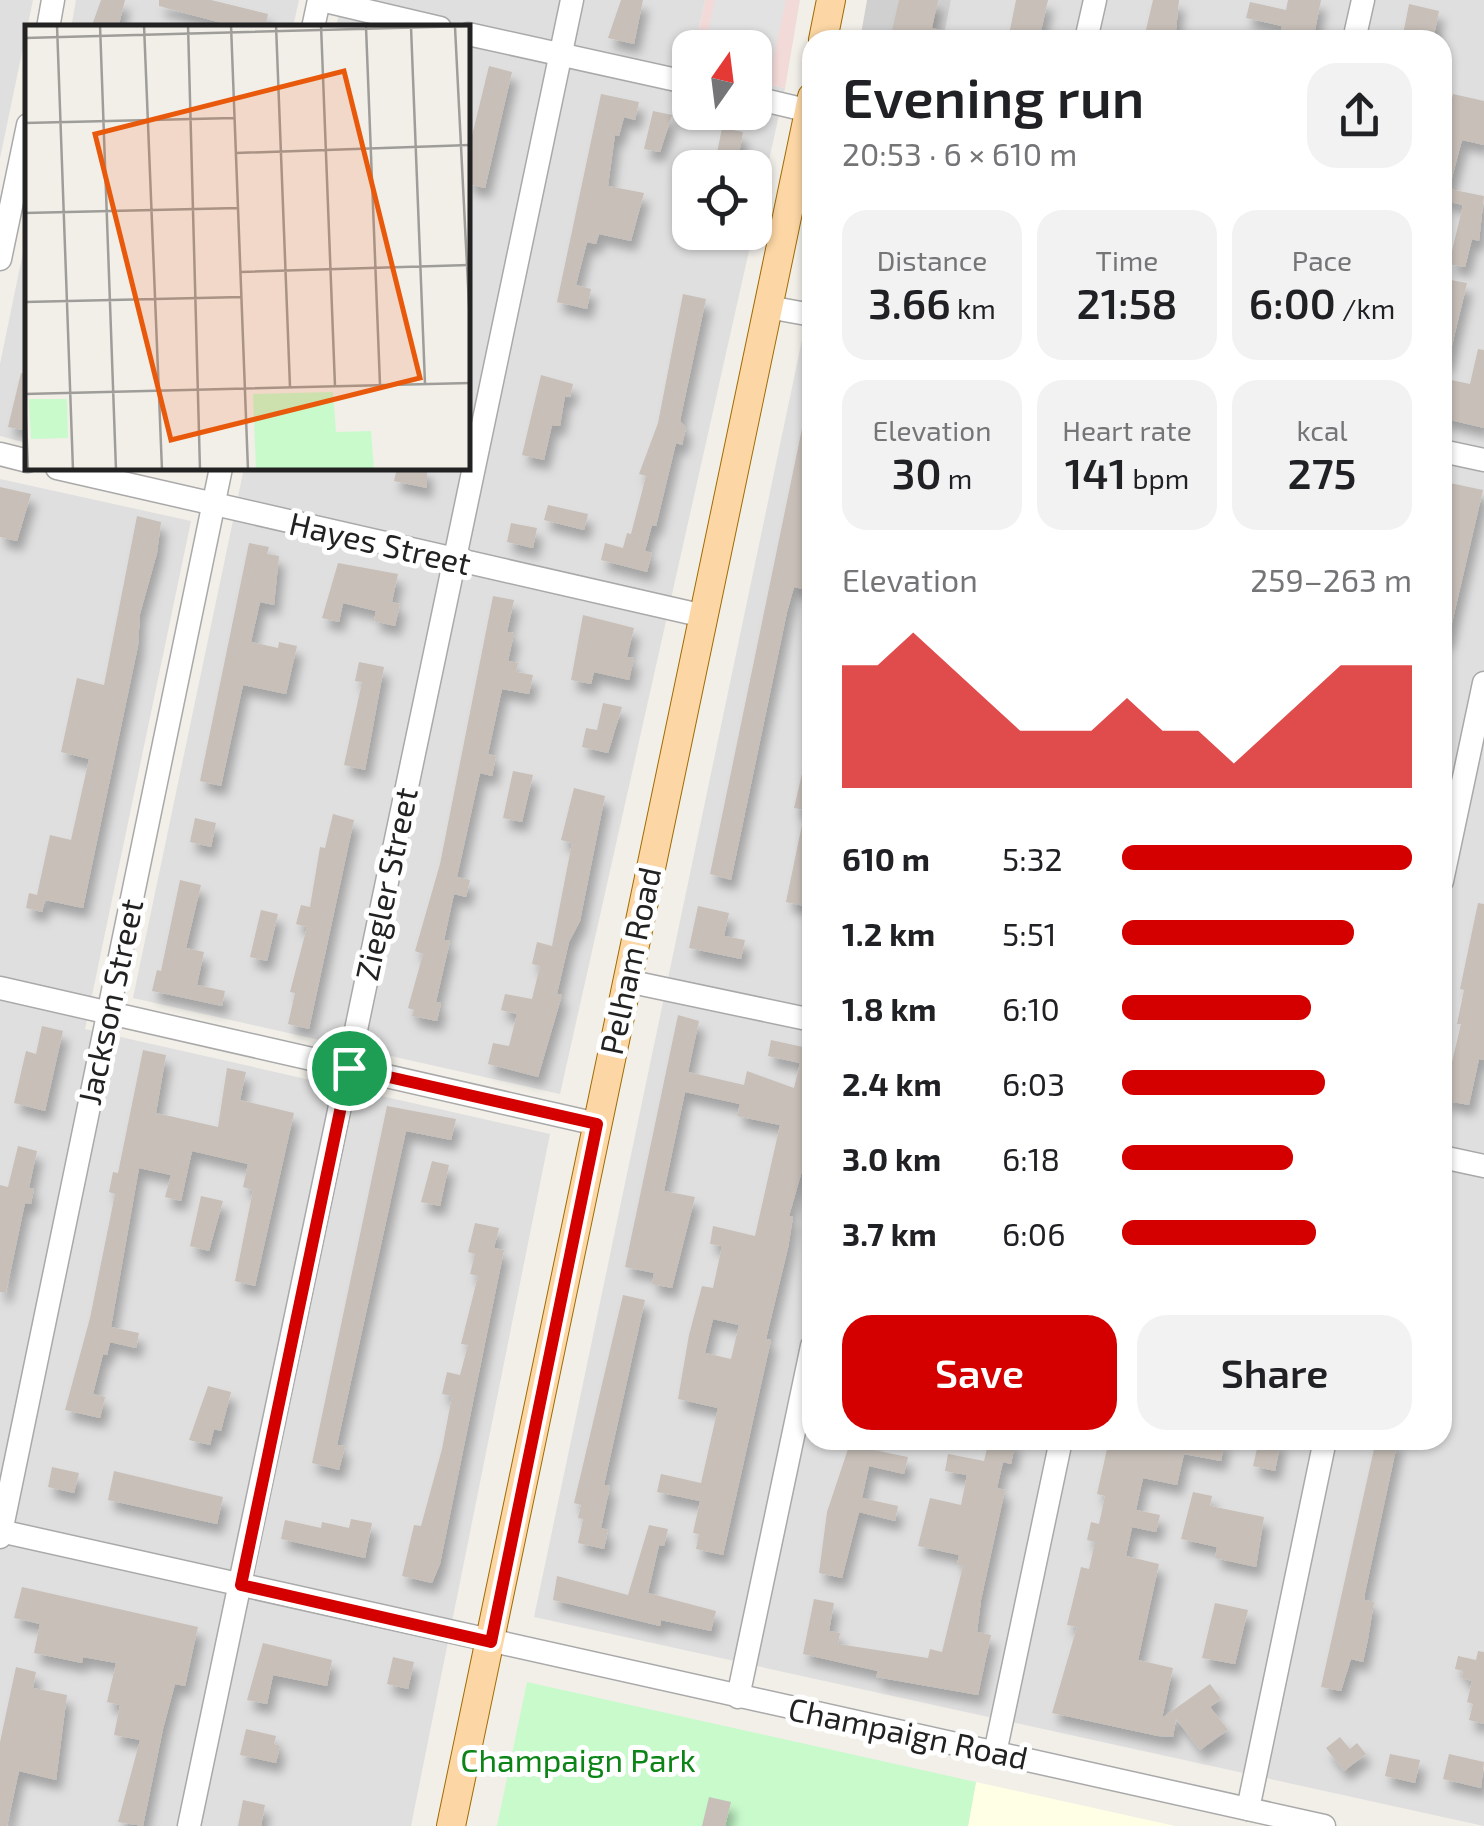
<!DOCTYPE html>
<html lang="en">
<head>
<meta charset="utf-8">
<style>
	body { margin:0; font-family:"Exo 2",sans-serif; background:#f2f2f2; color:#202124; height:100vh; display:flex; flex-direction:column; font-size:38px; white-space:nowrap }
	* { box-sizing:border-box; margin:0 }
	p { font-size:32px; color:#757577 }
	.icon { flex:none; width:55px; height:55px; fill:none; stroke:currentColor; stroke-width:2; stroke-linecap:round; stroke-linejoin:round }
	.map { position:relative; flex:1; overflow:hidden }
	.details { position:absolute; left:802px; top:30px; width:650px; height:1420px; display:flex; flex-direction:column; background:#fff; border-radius:30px; box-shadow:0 2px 8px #0004 }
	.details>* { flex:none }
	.needle { width:65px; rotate:14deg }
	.fabs { position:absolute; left:672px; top:30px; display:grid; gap:20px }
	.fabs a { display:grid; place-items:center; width:100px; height:100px; border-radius:20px; background:#fff; box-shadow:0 2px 8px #0004; font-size:50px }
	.pin { position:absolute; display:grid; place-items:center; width:85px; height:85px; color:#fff; margin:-42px; border:5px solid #fff; border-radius:50%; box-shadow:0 2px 10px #0007 }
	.round { display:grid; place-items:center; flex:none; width:105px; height:105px; border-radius:30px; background:#f2f2f2 }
	.head { display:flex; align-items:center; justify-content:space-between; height:170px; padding:0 40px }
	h1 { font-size:55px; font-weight:600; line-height:75px }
	.figures { display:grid; grid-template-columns:repeat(3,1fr); gap:15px; height:170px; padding:10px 40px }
	.figures div { display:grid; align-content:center; border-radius:25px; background:#f2f2f2; text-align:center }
	.figures b { font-size:42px; font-weight:600 }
	.figures small { font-size:28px; font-weight:400 }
	.figures p { font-size:28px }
	.chart { height:280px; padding:20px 40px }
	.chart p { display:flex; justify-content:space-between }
	.chart svg { width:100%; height:180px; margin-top:10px; fill:#d40000; opacity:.7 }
	.action { display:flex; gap:20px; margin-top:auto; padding:20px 40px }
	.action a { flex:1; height:115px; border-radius:30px; background:#d40000; color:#fff; font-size:40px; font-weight:600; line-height:115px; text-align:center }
	.action a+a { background:#f2f2f2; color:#202124 }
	ul { padding:0 40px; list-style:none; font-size:32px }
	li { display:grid; grid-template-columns:160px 120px 1fr; align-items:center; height:75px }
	li i { height:25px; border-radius:12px; background:#d40000 }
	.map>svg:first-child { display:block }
</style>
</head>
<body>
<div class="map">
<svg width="1484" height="1826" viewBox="0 0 1484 1826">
	<defs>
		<filter id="shadow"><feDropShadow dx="5.5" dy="10" stdDeviation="5" flood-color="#0004"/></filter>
	</defs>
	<rect width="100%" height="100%" fill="#f2efe9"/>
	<g fill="#e0dfdf">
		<path d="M 0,0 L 33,0 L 0,158 Z"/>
		<path d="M 76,0 L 299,0 L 293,27 L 71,28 Z"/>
		<path d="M 342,0 L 705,0 L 695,47 L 690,48 L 690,112 L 755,112 L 755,82 L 785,88 L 755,223 L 755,168 L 690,168 L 690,232 L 753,233 L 560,1094 L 133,998 L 244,468 L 468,468 L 468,28 L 336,27 Z"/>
		<path d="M 951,0 L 1484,0 L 1484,1826 L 534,1617 L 803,335 L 812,337 L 812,1440 L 1442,1440 L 1442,40 L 943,40 Z"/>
		<path d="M 27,233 L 27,443 L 0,436 L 0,364 Z"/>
		<path d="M 0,479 L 191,521 L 85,1029 L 550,1134 L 411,1826 L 0,1826 Z"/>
	</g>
	<path fill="#f2dad9" d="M 705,0 L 800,0 L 785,88 L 755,82 L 755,48 L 695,48 Z"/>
	<path fill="#ffffe5" d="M 976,1782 L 1175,1826 L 968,1826 Z"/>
	<path fill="#d0d0d0" d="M 867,0 L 951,0 L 943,40 L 860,40 Z"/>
	<path fill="#c8facc" d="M 527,1682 L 976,1782 L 968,1826 L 497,1826 Z"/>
	<path fill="#e2e2e2" d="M 715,0 L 786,0 L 769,77 L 755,74 L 755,48 L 705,47 Z"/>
	<g fill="#c7bfb8" fill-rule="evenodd" filter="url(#shadow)">
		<path d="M 101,0 L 125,0 L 118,28 L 91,28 Z"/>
		<path d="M 159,0 L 211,0 L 268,14 L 265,28 L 240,28 L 159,6 Z"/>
		<path d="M 621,0 L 643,0 L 634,44 L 608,38 Z"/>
		<path d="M 899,0 L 938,0 L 932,28 L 960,34 L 959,40 L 890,40 Z"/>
		<path d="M 1016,0 L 1048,0 L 1039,40 L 1008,40 Z"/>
		<path d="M 1153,0 L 1179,0 L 1175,40 L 1145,34 Z"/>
		<path d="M 1288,0 L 1321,0 L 1313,40 L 1280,35 L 1282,26 L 1246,18 L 1250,2 L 1286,10 Z"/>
		<path d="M 1409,4 L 1439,11 L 1433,40 L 1402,40 Z"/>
		<path d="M 489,66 L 512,72 L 485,188 L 468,184 L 468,152 Z"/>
		<path d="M 601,94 L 639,102 L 635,120 L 624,117 L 619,136 L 615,135 L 608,186 L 644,193 L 631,241 L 599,234 L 596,244 L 587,242 L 576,285 L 591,289 L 587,309 L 557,302 Z"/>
		<path d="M 1453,94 L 1484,101 L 1484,145 L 1462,140 L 1449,189 L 1484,196 L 1479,241 L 1472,239 L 1465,267 L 1449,264 L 1463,205 L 1442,200 L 1442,140 Z"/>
		<path d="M 653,111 L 672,115 L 660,152 L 644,149 Z"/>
		<path d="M 722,128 L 743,132 L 739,154 L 733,152 L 730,168 L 714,168 Z"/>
		<path d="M 1451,280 L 1467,283 L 1448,362 L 1442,361 L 1442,316 Z"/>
		<path d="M 683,294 L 706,299 L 680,421 L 686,428 L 682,445 L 676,443 L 656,526 L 652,525 L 645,551 L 652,553 L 647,572 L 601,560 L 605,543 L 623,548 L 627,533 L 631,534 L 646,476 L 639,474 L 658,423 Z"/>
		<path d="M 1478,349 L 1484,350 L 1484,428 L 1442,418 L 1442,378 L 1470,384 Z"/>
		<path d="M 21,373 L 28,374 L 28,431 L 8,427 Z"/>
		<path d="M 541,375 L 573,384 L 570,397 L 565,396 L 560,426 L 552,425 L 544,460 L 522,455 Z"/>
		<path d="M 806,409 L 812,410 L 812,489 L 804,529 L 811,530 L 802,572 L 812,574 L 812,591 L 794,587 L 787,612 L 731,880 L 710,874 Z"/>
		<path d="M 397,468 L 427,468 L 427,488 L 394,481 Z"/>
		<path d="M 1450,483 L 1483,490 L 1448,640 L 1442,639 L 1442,529 Z"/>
		<path d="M 0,487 L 31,494 L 17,541 L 0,537 Z"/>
		<path d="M 548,505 L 588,514 L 584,530 L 544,520 Z"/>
		<path d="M 137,516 L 161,522 L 157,553 L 140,614 L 138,646 L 83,908 L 45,900 L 42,912 L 26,908 L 29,893 L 37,895 L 50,835 L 71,840 L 89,759 L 61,752 L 77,678 L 104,685 Z"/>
		<path d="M 511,523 L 537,528 L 533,548 L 507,542 Z"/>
		<path d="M 249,543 L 269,547 L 267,554 L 279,556 L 274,605 L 260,602 L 251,642 L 278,648 L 279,642 L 297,646 L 286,694 L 243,685 L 221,786 L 200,781 Z"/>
		<path d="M 338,563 L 398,574 L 392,602 L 400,604 L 395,626 L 374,621 L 376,611 L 343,603 L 339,622 L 322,618 Z"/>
		<path d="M 493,596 L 514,600 L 507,632 L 514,633 L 508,661 L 518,663 L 516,672 L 533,675 L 529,694 L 502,689 L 488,754 L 496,756 L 492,776 L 480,773 L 457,877 L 470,880 L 466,897 L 454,894 L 444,940 L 450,941 L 436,1002 L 441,1003 L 437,1021 L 412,1016 L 414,1010 L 408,1008 L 423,954 L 415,951 L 440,864 Z"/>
		<path d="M 583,615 L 634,628 L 627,657 L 634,658 L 629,680 L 594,672 L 591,684 L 571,680 Z"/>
		<path d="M 359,662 L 384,667 L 365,770 L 344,765 L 362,682 L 355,681 Z"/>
		<path d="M 603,703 L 622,707 L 608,753 L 582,747 L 586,728 L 597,730 Z"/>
		<path d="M 807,752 L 812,753 L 812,863 L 804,906 L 786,902 L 805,810 L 794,808 Z"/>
		<path d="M 513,771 L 533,775 L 522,822 L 503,818 Z"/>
		<path d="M 574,788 L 605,796 L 580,921 L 569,942 L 557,994 L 562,995 L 538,1077 L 488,1064 L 493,1043 L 509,1046 L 517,1014 L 501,1010 L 505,994 L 532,999 L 540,966 L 532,964 L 537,942 L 552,946 L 572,843 L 561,840 Z"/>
		<path d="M 333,814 L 354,820 L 309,1029 L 288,1024 L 295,993 L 290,992 L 307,927 L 296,924 L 301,905 L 310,907 L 320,847 L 325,848 Z"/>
		<path d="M 195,818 L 216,823 L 211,847 L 190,842 Z"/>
		<path d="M 180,880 L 201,885 L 186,948 L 204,952 L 197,985 L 225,991 L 222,1006 L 152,991 L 157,970 L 161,971 Z"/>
		<path d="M 1478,903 L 1484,904 L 1484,1060 L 1479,1059 L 1469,1105 L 1443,1100 L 1461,1024 L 1457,1024 L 1464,990 L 1460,989 Z"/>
		<path d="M 698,906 L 729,913 L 724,936 L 745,940 L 741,959 L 689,948 Z"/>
		<path d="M 261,910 L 278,914 L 267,961 L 250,957 Z"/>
		<path d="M 678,1015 L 699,1021 L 688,1072 L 744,1085 L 747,1071 L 794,1088 L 800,1063 L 768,1056 L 771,1040 L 803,1047 L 806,1034 L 812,1035 L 812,1136 L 789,1216 L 793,1217 L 788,1248 L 766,1339 L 771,1340 L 723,1555 L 696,1549 L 699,1534 L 693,1533 L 700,1501 L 657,1492 L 661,1474 L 701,1483 L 718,1408 L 678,1399 L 689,1335 L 702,1286 L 713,1288 L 722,1246 L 710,1244 L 713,1226 L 755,1236 L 780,1125 L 737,1116 L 740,1104 L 685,1092 L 664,1191 L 695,1197 L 672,1288 L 652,1284 L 654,1273 L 625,1267 ZM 713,1319 L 739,1325 L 731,1359 L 705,1353 Z"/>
		<path d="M 42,1026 L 63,1031 L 45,1111 L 14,1103 L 26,1051 L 36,1054 Z"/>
		<path d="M 143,1050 L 166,1055 L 156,1113 L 218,1127 L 227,1068 L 246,1072 L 240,1100 L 294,1113 L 255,1286 L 235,1281 L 253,1190 L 243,1187 L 248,1164 L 192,1151 L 181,1201 L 165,1197 L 171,1175 L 139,1168 L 111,1327 L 139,1333 L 136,1348 L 110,1342 L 107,1355 L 103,1354 L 93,1394 L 105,1397 L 100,1418 L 65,1410 L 90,1318 L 115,1194 L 109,1192 L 113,1172 L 118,1173 Z"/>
		<path d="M 387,1106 L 456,1119 L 451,1140 L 406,1131 L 337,1445 L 345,1446 L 339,1470 L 312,1463 Z"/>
		<path d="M 18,1146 L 37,1151 L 29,1188 L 34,1189 L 31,1204 L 25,1203 L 6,1293 L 0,1292 L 0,1185 L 8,1187 Z"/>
		<path d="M 432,1161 L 449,1165 L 440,1206 L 421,1202 Z"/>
		<path d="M 201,1196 L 223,1201 L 209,1251 L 190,1246 Z"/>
		<path d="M 475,1223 L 499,1228 L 494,1248 L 504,1250 L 440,1564 L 432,1583 L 402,1576 L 414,1525 L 421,1526 L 442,1449 L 452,1396 L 442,1394 L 447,1372 L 460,1375 L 468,1345 L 461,1344 L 478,1276 L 470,1274 L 475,1254 L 468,1252 Z"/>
		<path d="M 623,1295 L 645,1300 L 604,1485 L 610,1486 L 601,1528 L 608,1530 L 604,1549 L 578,1543 L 583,1519 L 578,1518 L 581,1505 L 574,1503 Z"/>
		<path d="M 208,1386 L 231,1392 L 221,1431 L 214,1429 L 210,1445 L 189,1440 Z"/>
		<path d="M 851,1440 L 875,1440 L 873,1450 L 908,1457 L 904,1474 L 869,1466 L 862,1498 L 898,1506 L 895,1521 L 859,1512 L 842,1578 L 819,1573 L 827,1512 Z"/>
		<path d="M 989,1440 L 1016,1440 L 1011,1464 L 1003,1462 L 997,1488 L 1005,1490 L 981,1600 L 977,1632 L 991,1635 L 978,1695 L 876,1677 L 878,1671 L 803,1654 L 814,1599 L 834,1603 L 829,1631 L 840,1633 L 838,1644 L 928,1658 L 930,1649 L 942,1652 L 963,1566 L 957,1565 L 959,1555 L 918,1546 L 930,1498 L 961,1505 L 967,1475 L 945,1471 L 948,1454 L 984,1461 Z"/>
		<path d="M 1109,1440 L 1225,1440 L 1221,1461 L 1184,1454 L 1177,1485 L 1143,1478 L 1136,1510 L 1160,1515 L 1156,1532 L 1132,1527 L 1126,1556 L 1159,1564 L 1138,1660 L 1173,1668 L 1162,1718 L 1210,1684 L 1221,1699 L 1210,1707 L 1228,1730 L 1200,1750 L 1176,1719 L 1173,1737 L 1158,1736 L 1052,1713 L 1077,1627 L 1067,1625 L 1078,1580 L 1081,1567 L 1089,1569 L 1095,1542 L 1087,1540 L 1091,1522 L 1099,1524 L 1105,1496 L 1097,1494 Z"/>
		<path d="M 1259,1440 L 1281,1440 L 1275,1471 L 1253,1466 Z"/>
		<path d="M 1376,1440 L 1398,1440 L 1365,1593 L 1365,1600 L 1374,1602 L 1368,1639 L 1363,1662 L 1351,1659 L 1341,1691 L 1321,1687 Z"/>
		<path d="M 52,1467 L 79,1473 L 74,1493 L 48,1487 Z"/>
		<path d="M 114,1471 L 223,1497 L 217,1524 L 108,1500 Z"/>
		<path d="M 1193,1492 L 1212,1496 L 1210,1506 L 1264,1517 L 1256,1567 L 1215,1558 L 1217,1547 L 1181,1539 Z"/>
		<path d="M 351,1519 L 372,1523 L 365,1558 L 281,1539 L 285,1520 L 321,1528 L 322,1522 L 349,1528 Z"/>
		<path d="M 649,1525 L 668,1529 L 664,1546 L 659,1545 L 648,1593 L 716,1611 L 711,1631 L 661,1620 L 660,1626 L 553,1600 L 557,1576 L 628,1595 Z"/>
		<path d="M 22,1587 L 198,1627 L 185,1686 L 175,1684 L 163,1729 L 143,1826 L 118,1822 L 140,1740 L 114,1735 L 120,1705 L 107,1702 L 116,1663 L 83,1657 L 82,1663 L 34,1653 L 40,1624 L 14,1618 Z"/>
		<path d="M 1215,1603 L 1248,1610 L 1235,1664 L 1202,1658 Z"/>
		<path d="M 263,1643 L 332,1660 L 327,1686 L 273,1675 L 267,1704 L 247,1700 Z"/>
		<path d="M 1478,1651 L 1484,1652 L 1484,1724 L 1469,1720 L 1473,1704 L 1467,1702 L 1472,1681 L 1462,1678 L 1463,1671 L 1455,1669 L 1458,1656 L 1476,1660 Z"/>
		<path d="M 393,1657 L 414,1662 L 408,1689 L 387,1684 Z"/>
		<path d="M 16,1667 L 36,1672 L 33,1688 L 67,1695 L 56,1780 L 19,1771 L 7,1826 L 0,1826 L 0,1742 Z"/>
		<path d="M 246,1729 L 276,1736 L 274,1744 L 280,1746 L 276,1763 L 240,1755 Z"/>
		<path d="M 1340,1737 L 1350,1749 L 1357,1743 L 1366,1754 L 1344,1771 L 1326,1748 Z"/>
		<path d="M 1390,1754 L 1420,1760 L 1415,1783 L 1385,1776 Z"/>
		<path d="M 1449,1754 L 1484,1762 L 1481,1788 L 1443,1779 Z"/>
		<path d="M 709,1797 L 731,1802 L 725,1826 L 702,1826 Z"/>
		<path d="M 243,1800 L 265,1805 L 261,1826 L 238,1826 Z"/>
	</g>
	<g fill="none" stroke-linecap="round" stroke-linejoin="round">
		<defs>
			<g id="minor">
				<path d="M 321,0 L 440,28"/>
				<path d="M 48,28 L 53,0"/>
				<path d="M 313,28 L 319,0"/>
				<path d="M 468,34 L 690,83"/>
				<path d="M 1086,40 L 1095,0"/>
				<path d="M 1354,40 L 1363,0"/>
				<path d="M 755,98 L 810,111"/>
				<path d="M 0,259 L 28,125"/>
				<path d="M 768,307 L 812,315"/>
				<path d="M 1442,451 L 1484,460"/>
				<path d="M 0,454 L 28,461"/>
				<path d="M 57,468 L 704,616"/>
				<path d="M 1442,881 L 1484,683"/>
				<path d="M 627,981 L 812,1020"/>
				<path d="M 0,988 L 597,1124"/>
				<path d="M 1442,1157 L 1484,1166"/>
				<path d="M 0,1531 L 1324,1826"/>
				<path d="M 0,1537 L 221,468"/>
				<path d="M 738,1697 L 812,1346"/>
				<path d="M 995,1753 L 1061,1440"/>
				<path d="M 1248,1809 L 1325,1440"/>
				<path d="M 189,1826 L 572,0"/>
			</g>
			<g id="major">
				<path d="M 823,40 L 831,0"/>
				<path d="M 451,1826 L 812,97"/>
			</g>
		</defs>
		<use href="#minor" stroke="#a9a9a9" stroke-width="25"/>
		<use href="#major" stroke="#a06b00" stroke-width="30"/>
		<use href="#minor" stroke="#fff" stroke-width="22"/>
		<use href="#major" stroke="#fcd6a4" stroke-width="28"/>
	</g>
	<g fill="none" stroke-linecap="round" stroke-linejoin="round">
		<defs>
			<path id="route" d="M 349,1068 L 597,1124 L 491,1642 L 241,1585 Z"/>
		</defs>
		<use href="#route" stroke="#fff" stroke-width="20"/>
		<use href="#route" stroke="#d40000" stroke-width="12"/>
	</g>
	<g text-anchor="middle" stroke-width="10" stroke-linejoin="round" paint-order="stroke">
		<g font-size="32" fill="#222" stroke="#fff">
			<text transform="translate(380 544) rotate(13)" y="11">Hayes Street</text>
			<text transform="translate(387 884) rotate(-78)" y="11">Ziegler Street</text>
			<text transform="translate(631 961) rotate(-78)" y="11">Pelham Road</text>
			<text transform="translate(111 1002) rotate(-78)" y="11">Jackson Street</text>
			<text transform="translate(908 1734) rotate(12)" y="11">Champaign Road</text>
		</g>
		<g font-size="32" fill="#0c8416" stroke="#fff">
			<text x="578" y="1772">Champaign Park</text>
		</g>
	</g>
	<g transform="translate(25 25)">
		<rect width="445" height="445" fill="#f2efe9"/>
		<path d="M 308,367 L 311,407 L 346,406 L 349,445 L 231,445 L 228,369 ZM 4,374 L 42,374 L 43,413 L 6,414 Z" fill="#c8facc"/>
		<path fill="none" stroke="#9f9d99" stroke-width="2.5" d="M 32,0 L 48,445M 75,0 L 91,445M 119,0 L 137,445M 163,0 L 175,445M 206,0 L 223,445M 251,0 L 265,362M 296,0 L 310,361M 341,2 L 355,360M 386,2 L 400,359M 430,2 L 445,300M 0,13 L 445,1M 0,98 L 209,93M 211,128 L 445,120M 0,188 L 214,183M 216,247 L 444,240M 0,277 L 217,272M 0,369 L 445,358M 0,369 L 3,445"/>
		<path fill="#e8590c" fill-opacity="0.15" stroke="#e8590c" stroke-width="5" d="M 319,46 L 395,353 L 146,415 L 70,109 Z"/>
		<rect width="445" height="445" fill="none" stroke="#222" stroke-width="5"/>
	</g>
</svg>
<div class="fabs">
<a><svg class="needle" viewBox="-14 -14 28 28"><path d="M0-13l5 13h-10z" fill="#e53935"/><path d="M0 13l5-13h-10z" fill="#757577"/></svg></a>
<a><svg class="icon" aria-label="locate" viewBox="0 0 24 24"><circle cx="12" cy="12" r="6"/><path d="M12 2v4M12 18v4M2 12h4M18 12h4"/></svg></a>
</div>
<div class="pin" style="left:349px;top:1068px;background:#1e9e55"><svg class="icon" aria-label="arrive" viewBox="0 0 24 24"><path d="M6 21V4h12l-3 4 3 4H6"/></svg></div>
<section class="details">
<div class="head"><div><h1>Evening run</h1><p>20:53 · 6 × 610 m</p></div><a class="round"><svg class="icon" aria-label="share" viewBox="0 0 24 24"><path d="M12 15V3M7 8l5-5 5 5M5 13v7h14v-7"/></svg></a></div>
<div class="figures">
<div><p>Distance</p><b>3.66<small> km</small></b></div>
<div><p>Time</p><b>21:58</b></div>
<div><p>Pace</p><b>6:00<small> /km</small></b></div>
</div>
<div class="figures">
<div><p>Elevation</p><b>30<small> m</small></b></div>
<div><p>Heart rate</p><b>141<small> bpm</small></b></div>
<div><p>kcal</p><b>275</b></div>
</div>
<div class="chart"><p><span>Elevation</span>259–263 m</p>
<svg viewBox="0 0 160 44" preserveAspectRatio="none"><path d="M0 44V14L10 14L20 6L30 14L40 22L50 30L60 30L70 30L80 22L90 30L100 30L110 38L120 30L130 22L140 14L150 14L160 14V44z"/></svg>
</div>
<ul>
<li><b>610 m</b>5:32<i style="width:100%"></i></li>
<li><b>1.2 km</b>5:51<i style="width:80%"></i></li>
<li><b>1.8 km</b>6:10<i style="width:65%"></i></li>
<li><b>2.4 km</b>6:03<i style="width:70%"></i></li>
<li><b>3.0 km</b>6:18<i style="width:59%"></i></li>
<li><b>3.7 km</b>6:06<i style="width:67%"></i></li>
</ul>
<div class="action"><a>Save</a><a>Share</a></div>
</section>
</div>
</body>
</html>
